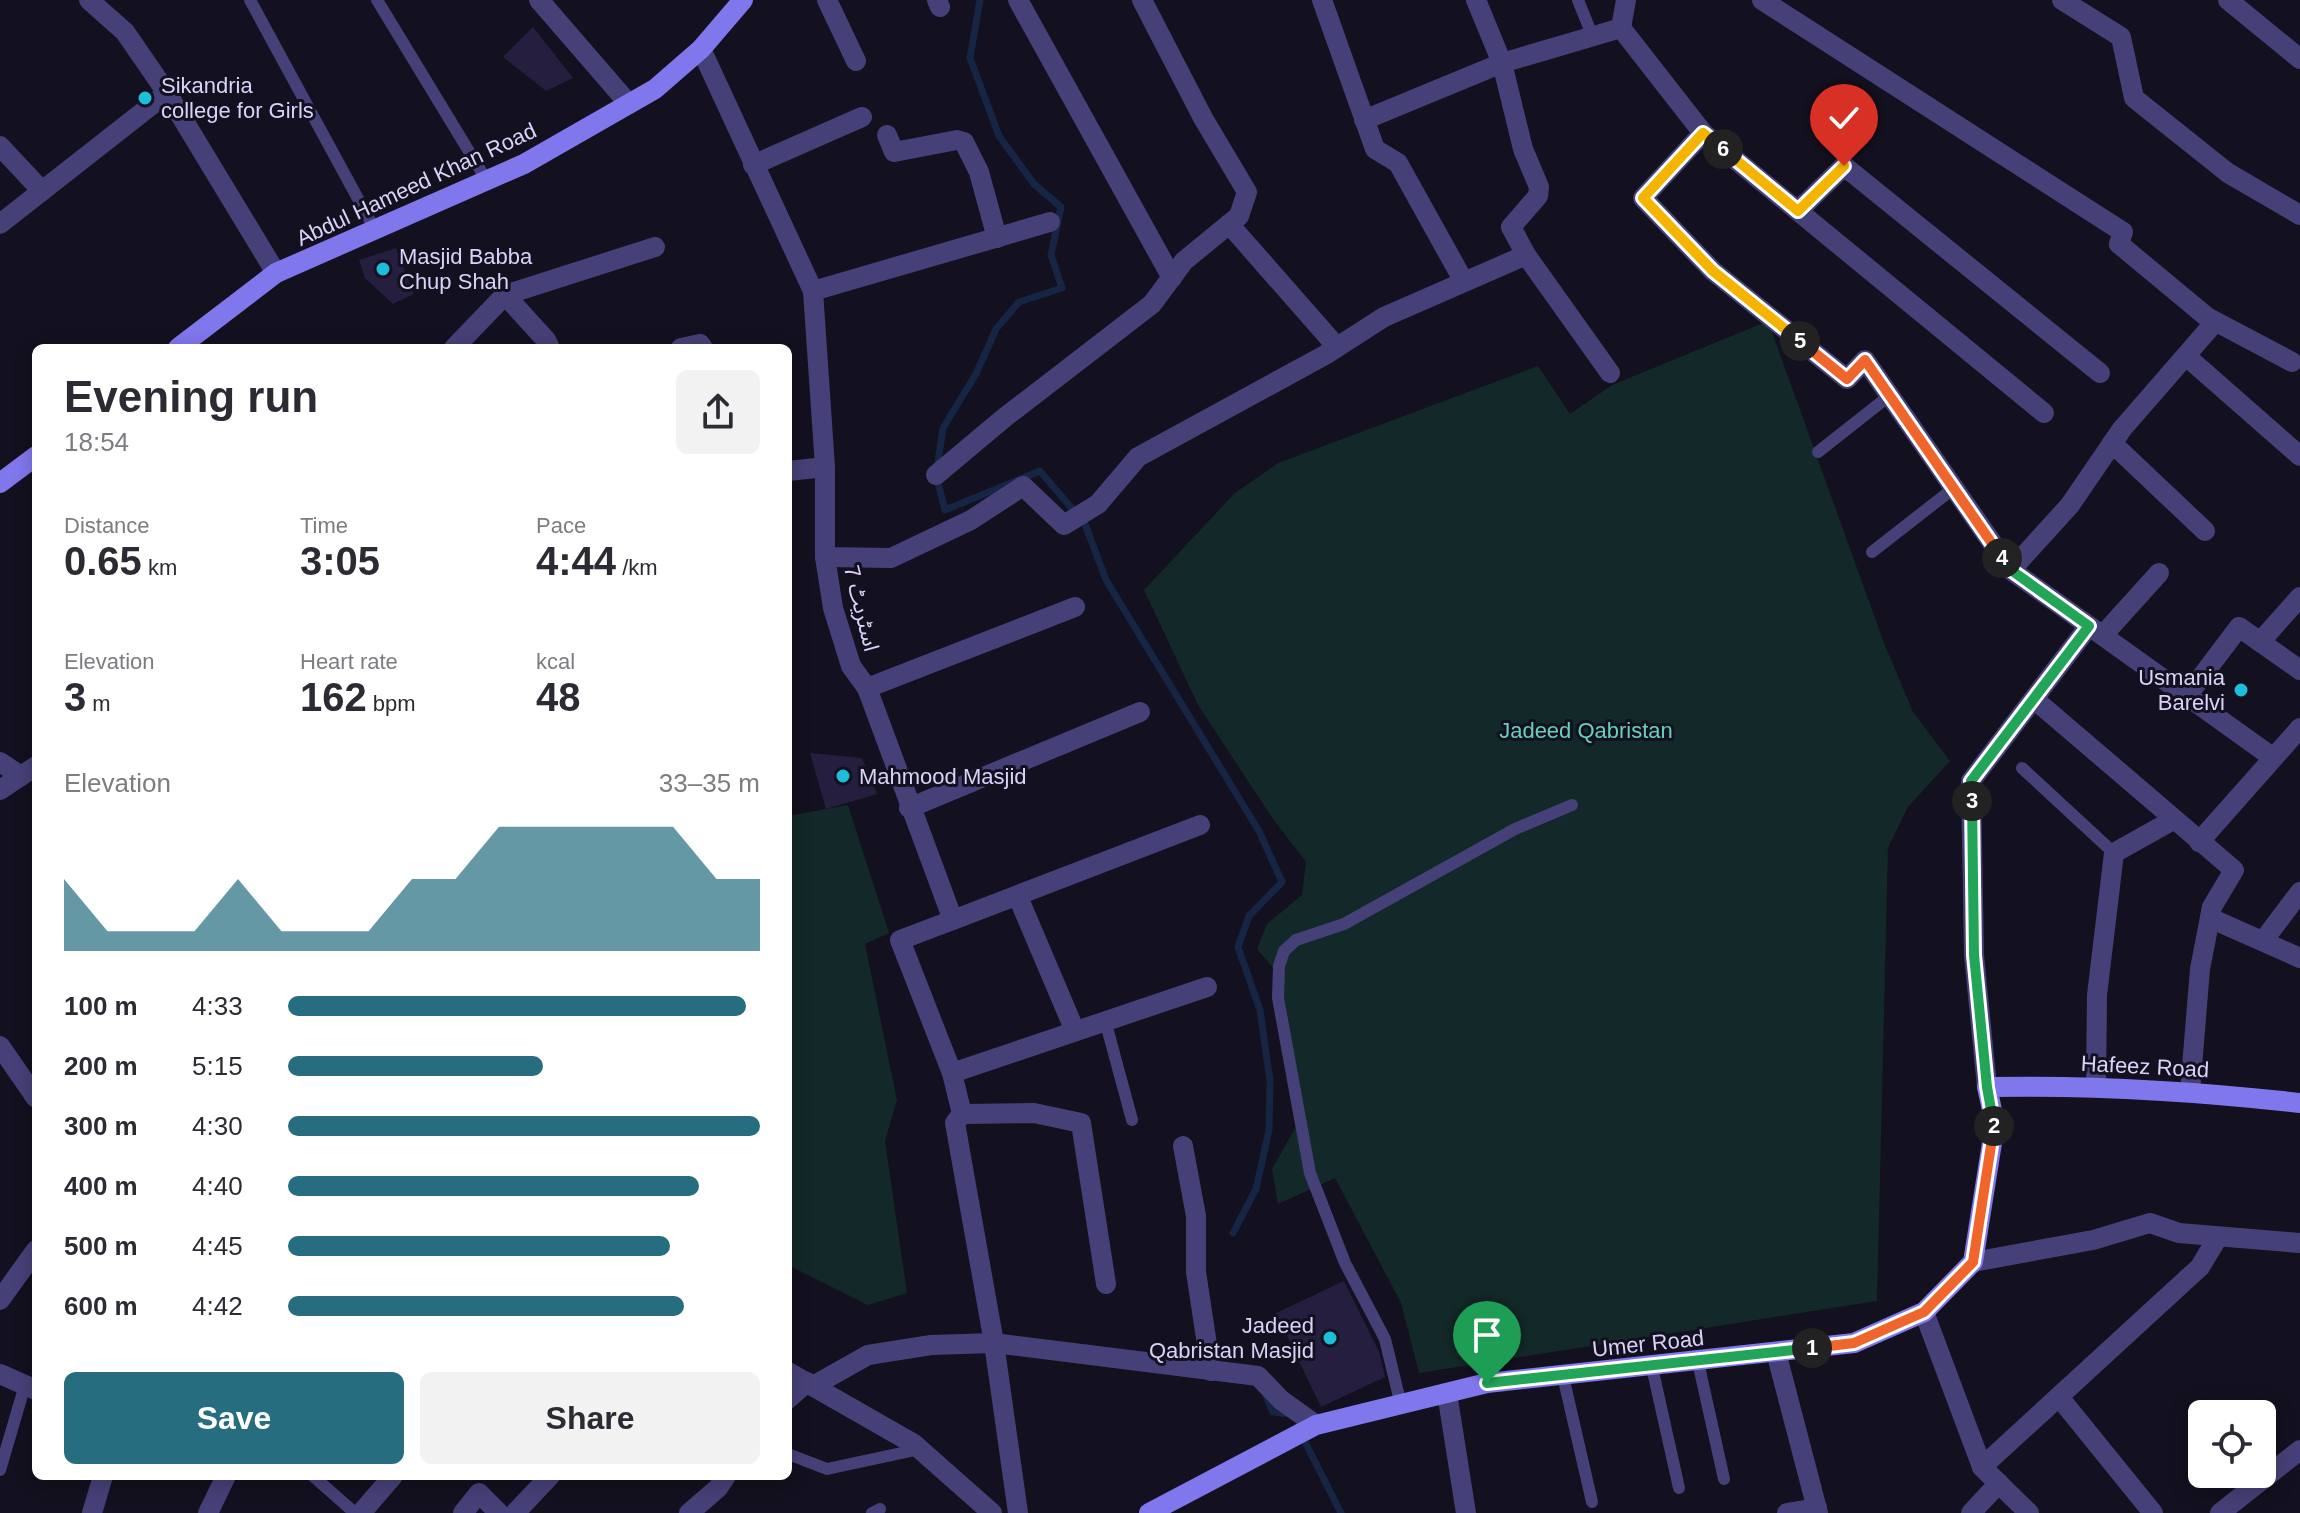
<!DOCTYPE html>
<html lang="en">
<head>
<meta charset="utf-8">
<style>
	body { margin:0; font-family:Arial,"Noto Sans Arabic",sans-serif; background:#f2f2f3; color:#2b2b33; height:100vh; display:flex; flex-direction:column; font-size:30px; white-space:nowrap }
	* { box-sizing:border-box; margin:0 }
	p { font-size:26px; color:#7c7c81 }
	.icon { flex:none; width:44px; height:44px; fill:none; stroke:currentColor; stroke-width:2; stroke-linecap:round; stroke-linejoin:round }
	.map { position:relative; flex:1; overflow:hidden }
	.panel { position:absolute; left:32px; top:344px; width:760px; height:1136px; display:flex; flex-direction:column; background:#fff; border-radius:12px; box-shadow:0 4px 20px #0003 }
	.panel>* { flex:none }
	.controls { position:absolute; left:2188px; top:1400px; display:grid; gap:16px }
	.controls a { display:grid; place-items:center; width:88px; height:88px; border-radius:12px; background:#fff; box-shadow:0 4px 20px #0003; font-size:40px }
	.pin { position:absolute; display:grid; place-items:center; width:68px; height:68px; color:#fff; margin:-82px -34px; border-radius:50% 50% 50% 0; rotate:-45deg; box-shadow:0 0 8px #0007 }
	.pin .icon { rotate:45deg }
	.km { position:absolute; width:40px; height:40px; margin:-20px; border-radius:50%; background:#222; color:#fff; font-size:22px; line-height:40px; text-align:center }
	.round { display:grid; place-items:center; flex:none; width:84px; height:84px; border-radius:12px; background:#f2f2f3 }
	.headline { display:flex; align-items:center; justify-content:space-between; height:136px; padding:0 32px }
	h1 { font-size:44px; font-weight:700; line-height:60px }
	.metrics { display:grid; grid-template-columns:repeat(3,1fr); gap:12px; height:136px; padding:8px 32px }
	.metrics div { display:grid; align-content:center }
	.metrics b { font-size:40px; font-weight:700 }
	.metrics small { font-size:22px; font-weight:400 }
	.metrics p { font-size:22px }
	.chart { height:224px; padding:16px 32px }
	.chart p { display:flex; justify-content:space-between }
	.chart svg { width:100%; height:144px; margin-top:8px; fill:#256d7f; opacity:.7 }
	.primary-button { display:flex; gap:16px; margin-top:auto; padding:16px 32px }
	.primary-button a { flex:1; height:92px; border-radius:12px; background:#256d7f; color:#fff; font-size:32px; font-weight:700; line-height:92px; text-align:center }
	.primary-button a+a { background:#f2f2f3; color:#2b2b33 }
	ul { padding:0 32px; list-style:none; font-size:26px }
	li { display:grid; grid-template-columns:128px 96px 1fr; align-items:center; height:60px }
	li i { height:20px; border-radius:10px; background:#256d7f }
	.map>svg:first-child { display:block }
</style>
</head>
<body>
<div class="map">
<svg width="2300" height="1513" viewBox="0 0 2300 1513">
	<rect width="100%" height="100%" fill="#13101f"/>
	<g fill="#132828">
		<path d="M 1768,321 L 1884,643 L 1913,712 L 1950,761 L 1908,807 L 1888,848 L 1877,1301 L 1419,1373 L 1401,1303 L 1335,1178 L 1278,1204 L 1272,1169 L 1298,1123 L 1281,977 L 1257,949 L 1267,924 L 1302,895 L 1306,862 L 1273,819 L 1198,705 L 1144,590 L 1235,493 L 1278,463 L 1538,366 L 1570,414 L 1612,385 Z"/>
		<path d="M 848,805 L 889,933 L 865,944 L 897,1100 L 885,1141 L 907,1293 L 868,1305 L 788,1265 L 788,816 Z"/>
	</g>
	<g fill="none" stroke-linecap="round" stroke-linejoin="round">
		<g stroke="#152543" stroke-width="7">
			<path d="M 980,0 L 970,58 L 999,136 L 1034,184 L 1061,207 L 1051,255 L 1062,288 L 1019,302 L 996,329 L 976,374 L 943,428 L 936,475 L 945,510 L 1040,471 L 1085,524 L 1106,580 L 1259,831 L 1282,882 L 1249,916 L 1238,947 L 1260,1010 L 1270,1081 L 1269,1130 L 1256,1189 L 1233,1233"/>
			<path d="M 1266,1396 L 1273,1412 L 1291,1414"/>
			<path d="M 1302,1436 L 1341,1513"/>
		</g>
	</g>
	<g fill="#261e3e">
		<path d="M 533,27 L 573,78 L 546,91 L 503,57 Z"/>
		<path d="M 396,248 L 414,294 L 393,304 L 365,278 L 359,260 Z"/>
		<path d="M 810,753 L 862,758 L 877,794 L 826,809 Z"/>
		<path d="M 1344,1281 L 1379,1352 L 1385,1377 L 1321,1407 L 1276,1313 Z"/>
	</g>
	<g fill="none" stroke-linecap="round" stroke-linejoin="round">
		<g stroke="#464078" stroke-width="12">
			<path d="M 250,0 L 375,230"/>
			<path d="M 377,0 L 487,181"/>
			<path d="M 1578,0 L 1592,35"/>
			<path d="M 1818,452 L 1889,396"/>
			<path d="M 1872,552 L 1954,488"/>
			<path d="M 2022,768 L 2114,853"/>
			<path d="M 1105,1020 L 1132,1120"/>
			<path d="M 1698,1362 L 1724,1479"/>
			<path d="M 1652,1367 L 1679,1488"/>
			<path d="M 1563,1376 L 1592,1502"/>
			<path d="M 1401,1405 L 1385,1339 L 1345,1263 L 1310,1173 L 1278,998 L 1279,966 L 1284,951 L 1296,940 L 1344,924 L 1515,829 L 1572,805"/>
			<path d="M 788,1454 L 827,1469 L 920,1449"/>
			<path d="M 0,1470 L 25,1385"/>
			<path d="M 313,1476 L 355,1513"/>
			<path d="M 872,1513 L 880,1509"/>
		</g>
		<g stroke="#464078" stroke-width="20">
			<path d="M 89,0 L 125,32 L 167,93 L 276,273"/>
			<path d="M 539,0 L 629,104"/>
			<path d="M 827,0 L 856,61"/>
			<path d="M 937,0 L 940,7"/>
			<path d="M 1018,0 L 1172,278"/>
			<path d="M 1322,0 L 1375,149 L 1398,163 L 1463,280"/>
			<path d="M 1476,0 L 1502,63 L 1523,149 L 1539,187 L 1538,196 L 1511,227 L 1526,255 L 1610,373"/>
			<path d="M 1762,0 L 2123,232 L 2119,244 L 2207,317 L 2292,362"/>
			<path d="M 2062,0 L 2121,37 L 2134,98 L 2228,173 L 2300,215"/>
			<path d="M 2228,0 L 2300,59"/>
			<path d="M 1621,28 L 1703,133 L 2044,413"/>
			<path d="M 1621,28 L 1626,0"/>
			<path d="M 701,49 L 813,291 L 825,467 L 825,557 L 833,608 L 851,666 L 867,688 L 953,920 L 1200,825"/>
			<path d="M 1364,120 L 1502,63 L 1621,28"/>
			<path d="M 1703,133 L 1643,198 L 1713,271 L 1847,379 L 1865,360 L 2011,570 L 2272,757"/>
			<path d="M 887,135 L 894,152 L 957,140 L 964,142 L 979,172 L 997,238"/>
			<path d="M 0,146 L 42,191"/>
			<path d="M 753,165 L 862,117"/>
			<path d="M 1798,211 L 1844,166 L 2100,373"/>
			<path d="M 0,224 L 167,93"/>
			<path d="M 1229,224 L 1337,347"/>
			<path d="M 813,291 L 1050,222"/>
			<path d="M 454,348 L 505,295"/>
			<path d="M 550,348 L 546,340 L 505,295 L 655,247"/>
			<path d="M 681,348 L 700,344 L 703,348"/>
			<path d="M 2186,356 L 2300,456"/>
			<path d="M 2112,443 L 2205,531"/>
			<path d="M 788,471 L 825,467"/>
			<path d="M 936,475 L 1004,418 L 1152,304 L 1184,261 L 1239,216 L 1247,192 L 1203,118 L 1142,0"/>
			<path d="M 825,557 L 891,558 L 971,520 L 1023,486 L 1064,525 L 1098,504 L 1138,457 L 1325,355 L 1384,317 L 1526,255"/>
			<path d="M 2011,570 L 2070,505 L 2122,429 L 2215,322"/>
			<path d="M 2103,635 L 2159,573"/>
			<path d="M 2260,642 L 2300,597"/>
			<path d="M 867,688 L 1075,607"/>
			<path d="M 2187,696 L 2239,627 L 2300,670"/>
			<path d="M 2034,699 L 2234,870 L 2212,907 L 2200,969 L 2190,1091"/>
			<path d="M 0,762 L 21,776"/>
			<path d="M 0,790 L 36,766"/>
			<path d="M 909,808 L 1140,712"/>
			<path d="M 2199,842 L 2300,728"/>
			<path d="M 1018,897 L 1075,1031"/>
			<path d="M 2210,918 L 2300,958"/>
			<path d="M 953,920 L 900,940 L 952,1073 L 962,1114 L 955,1123 L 994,1343 L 1018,1513"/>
			<path d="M 2263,941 L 2300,892"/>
			<path d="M 0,1046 L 36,1098"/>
			<path d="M 952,1073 L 1207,987"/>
			<path d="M 1987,1087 L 1974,955 L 1971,781 L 2089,626"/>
			<path d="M 2096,1087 L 2097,995 L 2114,853 L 2173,820"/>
			<path d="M 962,1114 L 1034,1113 L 1081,1123 L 1106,1284"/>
			<path d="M 1183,1146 L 1196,1216 L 1196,1272 L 1211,1371"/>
			<path d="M 1973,1262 L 2093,1240 L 2150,1223 L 2179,1233 L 2300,1243"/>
			<path d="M 0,1300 L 36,1250"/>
			<path d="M 1924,1312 L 1982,1467 L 2029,1513"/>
			<path d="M 1776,1352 L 1818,1513"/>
			<path d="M 788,1372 L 914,1444 L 992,1513"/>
			<path d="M 0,1374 L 36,1390"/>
			<path d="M 813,1386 L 868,1355 L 931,1345 L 994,1343 L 1258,1376 L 1281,1400 L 1316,1425"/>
			<path d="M 1447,1393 L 1466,1513"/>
			<path d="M 2059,1397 L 2153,1513"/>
			<path d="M 788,1399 L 807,1382"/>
			<path d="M 1982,1467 L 2200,1267 L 2218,1237"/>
			<path d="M 92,1513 L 103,1476"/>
			<path d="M 208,1513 L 226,1476"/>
			<path d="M 361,1513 L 393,1476"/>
			<path d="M 463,1513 L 479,1493 L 499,1513"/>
			<path d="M 515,1513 L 550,1476"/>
			<path d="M 689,1513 L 718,1488 L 726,1476"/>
			<path d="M 1787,1513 L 1817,1508"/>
			<path d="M 1971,1513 L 1999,1483"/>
			<path d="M 2220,1513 L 2300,1450"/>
		</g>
		<g stroke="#8177ed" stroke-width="20">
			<path d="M 178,348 L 276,273 L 524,164 L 655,89 L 701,49 L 743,0"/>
			<path d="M 0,483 L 36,456"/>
			<path d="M 1149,1513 L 1316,1425 L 1487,1383 L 1854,1343 L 1924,1312 L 1973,1262 L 1995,1124 L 1987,1087 C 2092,1085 2195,1091 2300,1103"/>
		</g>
	</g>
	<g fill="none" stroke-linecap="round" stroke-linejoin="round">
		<defs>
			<path id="split-1" d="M 1487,1383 L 1812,1348"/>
			<path id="split-2" d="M 1812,1348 L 1854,1343 L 1924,1312 L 1973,1262 L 1994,1126"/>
			<path id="split-3" d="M 1972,801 L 1974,955 L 1987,1087 L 1994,1126"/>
			<path id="split-4" d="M 1972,801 L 1971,781 L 2089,626 L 2011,570 L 2002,558"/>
			<path id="split-5" d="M 1800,341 L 1847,379 L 1865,360 L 2002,558"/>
			<path id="split-6" d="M 1723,149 L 1703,133 L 1643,198 L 1713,271 L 1800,341"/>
			<path id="split-7" d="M 1723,149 L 1798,211 L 1844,166"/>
		</defs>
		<use href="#split-1" stroke="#fff" stroke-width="16"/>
		<use href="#split-2" stroke="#fff" stroke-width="16"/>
		<use href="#split-3" stroke="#fff" stroke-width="16"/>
		<use href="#split-4" stroke="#fff" stroke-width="16"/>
		<use href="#split-5" stroke="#fff" stroke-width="16"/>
		<use href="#split-6" stroke="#fff" stroke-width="16"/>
		<use href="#split-7" stroke="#fff" stroke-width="16"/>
		<use href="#split-1" stroke="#22a559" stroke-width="10"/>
		<use href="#split-2" stroke="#f0652b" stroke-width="10"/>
		<use href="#split-3" stroke="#22a559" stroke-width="10"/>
		<use href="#split-4" stroke="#22a559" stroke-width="10"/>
		<use href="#split-5" stroke="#f0652b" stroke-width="10"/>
		<use href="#split-6" stroke="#f5b400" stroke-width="10"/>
		<use href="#split-7" stroke="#f5b400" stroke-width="10"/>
	</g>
	<g fill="#1dbddc" stroke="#13101f" stroke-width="3">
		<circle cx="145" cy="98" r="8"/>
		<circle cx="383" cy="269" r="8"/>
		<circle cx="2241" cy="690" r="8"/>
		<circle cx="843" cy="776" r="8"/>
		<circle cx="1330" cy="1338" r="8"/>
	</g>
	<g text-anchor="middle" stroke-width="6" stroke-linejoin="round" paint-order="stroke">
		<g font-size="22" fill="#dad3f9" stroke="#13101f" text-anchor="start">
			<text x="161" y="93">Sikandria<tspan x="161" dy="25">college for Girls</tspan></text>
			<text x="399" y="264">Masjid Babba<tspan x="399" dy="25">Chup Shah</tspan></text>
			<text x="2225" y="685" text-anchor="end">Usmania<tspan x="2225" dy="25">Barelvi</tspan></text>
			<text x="859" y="784">Mahmood Masjid</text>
			<text x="1314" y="1333" text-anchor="end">Jadeed<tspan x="1314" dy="25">Qabristan Masjid</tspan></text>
		</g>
		<g font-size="22" fill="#dad3f9" stroke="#13101f">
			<text transform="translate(416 184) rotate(-25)" y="8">Abdul Hameed Khan Road</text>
			<text transform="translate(862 608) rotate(76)" y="8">اسٹریٹ 7</text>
			<text transform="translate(2145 1066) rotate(3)" y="8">Hafeez Road</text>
			<text transform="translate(1648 1343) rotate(-6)" y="8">Umer Road</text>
		</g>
		<g font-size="22" fill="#69cfbc" stroke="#13101f">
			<text x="1586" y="738">Jadeed Qabristan</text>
		</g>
	</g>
</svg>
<div class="controls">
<a><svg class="icon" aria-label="locate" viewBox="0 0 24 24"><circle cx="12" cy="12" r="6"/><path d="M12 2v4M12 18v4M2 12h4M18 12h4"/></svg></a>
</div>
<div class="pin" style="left:1487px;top:1383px;background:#1e9e55"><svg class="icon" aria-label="arrive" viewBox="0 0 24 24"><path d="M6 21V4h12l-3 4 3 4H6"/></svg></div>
<div class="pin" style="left:1844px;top:166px;background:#d93025"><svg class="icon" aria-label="check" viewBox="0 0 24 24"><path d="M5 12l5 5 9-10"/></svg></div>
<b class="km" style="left:1812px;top:1348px">1</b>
<b class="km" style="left:1994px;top:1126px">2</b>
<b class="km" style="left:1972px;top:801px">3</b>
<b class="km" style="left:2002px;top:558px">4</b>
<b class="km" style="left:1800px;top:341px">5</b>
<b class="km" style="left:1723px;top:149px">6</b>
<section class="panel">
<div class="headline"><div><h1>Evening run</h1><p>18:54</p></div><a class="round"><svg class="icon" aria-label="share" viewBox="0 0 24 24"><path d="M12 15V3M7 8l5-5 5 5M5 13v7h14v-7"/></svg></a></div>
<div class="metrics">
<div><p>Distance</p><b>0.65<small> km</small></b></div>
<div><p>Time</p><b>3:05</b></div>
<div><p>Pace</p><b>4:44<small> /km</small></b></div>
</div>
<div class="metrics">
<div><p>Elevation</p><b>3<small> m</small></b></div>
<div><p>Heart rate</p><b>162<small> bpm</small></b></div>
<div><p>kcal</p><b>48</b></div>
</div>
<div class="chart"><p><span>Elevation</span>33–35 m</p>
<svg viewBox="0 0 160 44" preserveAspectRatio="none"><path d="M0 44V22L10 38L20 38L30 38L40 22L50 38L60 38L70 38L80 22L90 22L100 6L110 6L120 6L130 6L140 6L150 22L160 22V44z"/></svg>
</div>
<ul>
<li><b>100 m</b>4:33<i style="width:97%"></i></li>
<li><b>200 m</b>5:15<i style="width:54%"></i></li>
<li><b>300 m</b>4:30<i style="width:100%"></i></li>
<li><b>400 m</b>4:40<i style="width:87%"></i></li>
<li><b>500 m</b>4:45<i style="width:81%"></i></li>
<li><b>600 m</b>4:42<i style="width:84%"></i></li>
</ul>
<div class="primary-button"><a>Save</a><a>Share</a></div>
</section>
</div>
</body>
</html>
